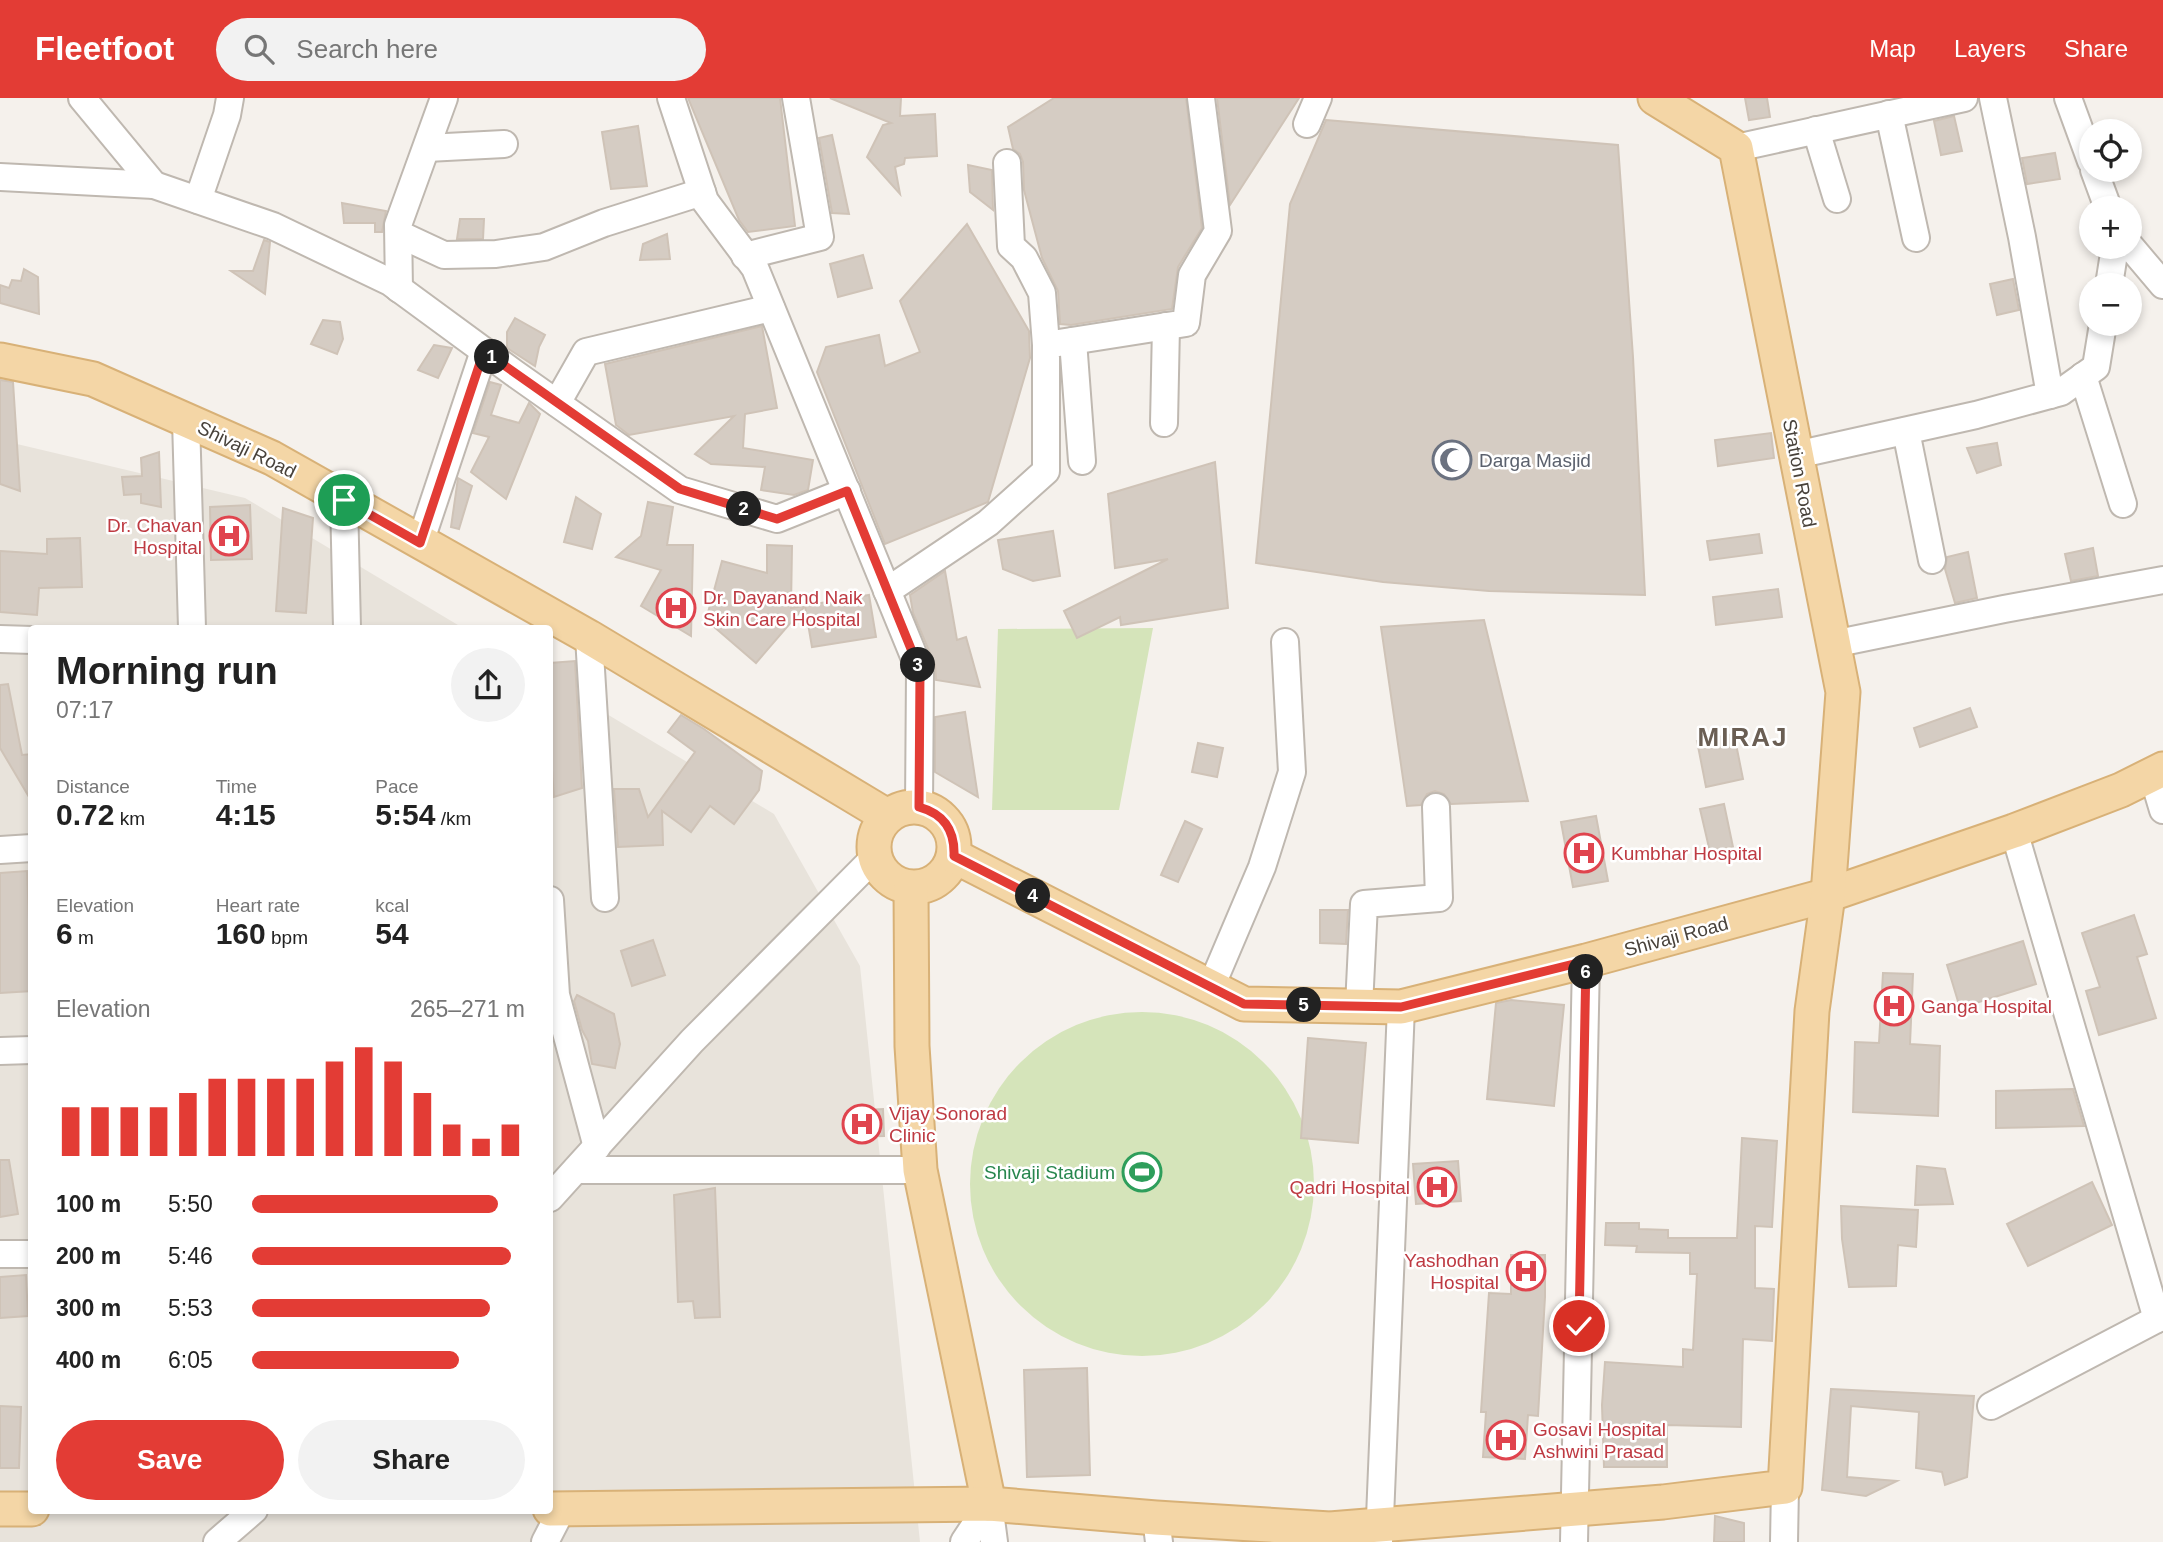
<!DOCTYPE html>
<html lang="en">
<head>
<meta charset="utf-8">
<style>
	body { margin:0; font-family:Arial,sans-serif; background:#f2f2f2; color:#222; height:100vh; display:flex; flex-direction:column; font-size:26px; white-space:nowrap }
	* { box-sizing:border-box; margin:0 }
	p { font-size:23px; color:#767676 }
	.icon { flex:none; width:38px; height:38px; fill:none; stroke:currentColor; stroke-width:2; stroke-linecap:round; stroke-linejoin:round }
	.map { position:relative; flex:1; overflow:hidden }
	.sheet { position:absolute; left:28px; top:527px; width:525px; height:889px; display:flex; flex-direction:column; background:#fff; border-radius:7px; box-shadow:0 4px 10px #0003 }
	.sheet>* { flex:none }
	.controls { position:absolute; left:2079px; top:21px; display:grid; gap:14px }
	.controls a { display:grid; place-items:center; width:63px; height:63px; border-radius:50%; background:#fff; box-shadow:0 4px 10px #0003; font-size:35px }
	.pin { position:absolute; display:grid; place-items:center; width:60px; height:60px; color:#fff; margin:-30px; border:4px solid #fff; border-radius:50%; box-shadow:0 2px 7px #0007 }
	.km { position:absolute; width:35px; height:35px; margin:-18px; border-radius:50%; background:#222; color:#fff; font-size:19px; line-height:35px; text-align:center }
	.round { display:grid; place-items:center; flex:none; width:74px; height:74px; border-radius:37px; background:#f2f2f2 }
	.head { display:flex; align-items:center; justify-content:space-between; height:119px; padding:0 28px }
	h1 { font-size:38px; font-weight:800; line-height:52px }
	.metrics { display:grid; grid-template-columns:repeat(3,1fr); gap:10px; height:119px; padding:7px 28px }
	.metrics div { display:grid; align-content:center }
	.metrics b { font-size:30px; font-weight:800 }
	.metrics small { font-size:19px; font-weight:400 }
	.metrics p { font-size:19px }
	.chart { height:196px; padding:14px 28px }
	.chart p { display:flex; justify-content:space-between }
	.chart svg { width:100%; height:126px; margin-top:7px; stroke:#e33c35; stroke-width:6 }
	.button { display:flex; gap:14px; margin-top:auto; padding:14px 28px }
	.button a { flex:1; height:80px; border-radius:42px; background:#e33c35; color:#fff; font-size:28px; font-weight:800; line-height:80px; text-align:center }
	.button a+a { background:#f2f2f2; color:#222 }
	ul { padding:0 28px; list-style:none; font-size:23px }
	li { display:grid; grid-template-columns:112px 84px 1fr; align-items:center; height:52px }
	li i { height:18px; border-radius:9px; background:#e33c35 }
	header { display:flex; align-items:center; gap:42px; box-sizing:border-box; height:98px; padding:0 35px; background:#e33c35; color:#fff }
	header strong { font-size:33px }
	nav { display:flex; gap:38px; margin-inline-start:auto; font-size:24px }
	.search { width:490px; height:63px; background:#f2f2f2; display:flex; align-items:center; gap:18px; box-sizing:border-box; padding:0 24px; border-radius:38px; color:#767676; font-size:26px }
	.map>svg:first-child { display:block }
</style>
</head>
<body>
<header>
<strong>Fleetfoot</strong>
<div class="search"><svg class="icon" aria-label="search" viewBox="0 0 24 24"><circle cx="10" cy="10" r="6"/><path d="M15 15l6 6"/></svg>Search here</div>
<nav><a>Map</a><a>Layers</a><a>Share</a></nav>
</header>
<div class="map">
<svg width="2163" height="1444" viewBox="0 0 2163 1444">
	<rect width="100%" height="100%" fill="#f5f1ec"/>
	<path fill="#e8e3db" d="M 0,342 L 245,400 L 463,530 L 32,530 L 32,1412 L 550,1412 L 550,582 L 774,716 L 860,868 L 920,1444 L 0,1444 Z"/>
	<g fill="#d5e4ba">
		<path d="M 1153,530 L 1119,712 L 992,712 L 998,531 Z"/>
		<circle cx="1142" cy="1086" r="172"/>
	</g>
	<g fill="#d5ccc3" stroke="#cfc3b7" stroke-width="2">
		<path d="M 688,0 L 780,0 L 795,128 L 748,134 L 739,122 Z"/>
		<path d="M 830,0 L 901,0 L 900,18 L 935,16 L 937,58 L 905,60 L 904,66 L 895,69 L 900,96 L 867,59 L 883,27 L 891,25 Z"/>
		<path d="M 1054,0 L 1186,0 L 1202,130 L 1178,169 L 1172,211 L 1071,227 L 1060,226 L 1058,193 L 1042,160 L 1024,92 L 1023,64 L 1020,56 L 1013,51 L 1008,29 Z"/>
		<path d="M 1217,0 L 1299,0 L 1230,107 Z"/>
		<path d="M 1745,0 L 1767,0 L 1770,19 L 1749,22 Z"/>
		<path d="M 1954,18 L 1962,53 L 1941,57 L 1934,23 Z"/>
		<path d="M 1326,22 L 1618,47 L 1633,259 L 1645,497 L 1489,493 L 1383,484 L 1256,465 L 1290,106 Z"/>
		<path d="M 638,28 L 647,88 L 611,91 L 602,34 Z"/>
		<path d="M 832,37 L 849,116 L 832,115 L 819,40 Z"/>
		<path d="M 2055,55 L 2060,81 L 2027,86 L 2022,60 Z"/>
		<path d="M 968,67 L 992,72 L 993,112 L 970,94 Z"/>
		<path d="M 342,105 L 386,113 L 382,134 L 375,134 L 375,125 L 344,125 Z"/>
		<path d="M 460,121 L 484,121 L 483,141 L 457,141 Z"/>
		<path d="M 967,126 L 1029,233 L 1030,260 L 988,404 L 885,446 L 817,274 L 826,249 L 879,237 L 885,268 L 920,254 L 900,203 Z"/>
		<path d="M 667,136 L 670,161 L 640,162 L 643,146 Z"/>
		<path d="M 264,142 L 270,144 L 265,196 L 231,173 L 253,173 Z"/>
		<path d="M 863,157 L 872,190 L 838,199 L 830,166 Z"/>
		<path d="M 24,171 L 38,179 L 39,216 L 0,205 L 0,187 L 9,190 L 12,182 L 21,183 Z"/>
		<path d="M 2013,181 L 2019,212 L 1997,217 L 1990,186 Z"/>
		<path d="M 515,220 L 545,237 L 539,249 L 535,268 L 507,250 L 507,234 Z"/>
		<path d="M 323,222 L 340,224 L 343,241 L 337,256 L 311,246 Z"/>
		<path d="M 762,228 L 777,310 L 745,316 L 743,350 L 813,362 L 808,392 L 794,397 L 761,392 L 765,369 L 711,366 L 695,356 L 734,318 L 629,337 L 616,327 L 605,266 Z"/>
		<path d="M 434,247 L 452,250 L 438,280 L 418,272 Z"/>
		<path d="M 0,282 L 13,284 L 20,393 L 0,386 Z"/>
		<path d="M 490,284 L 501,287 L 491,317 L 519,325 L 529,305 L 540,316 L 506,401 L 471,374 L 489,339 L 473,335 Z"/>
		<path d="M 1771,335 L 1774,360 L 1718,368 L 1715,342 Z"/>
		<path d="M 1997,345 L 2001,367 L 1977,375 L 1967,350 Z"/>
		<path d="M 159,354 L 161,409 L 141,405 L 141,396 L 124,397 L 122,379 L 142,378 L 141,360 Z"/>
		<path d="M 1215,364 L 1228,510 L 1121,527 L 1120,519 L 1077,540 L 1064,513 L 1168,461 L 1115,470 L 1108,396 Z"/>
		<path d="M 458,380 L 472,388 L 459,431 L 451,429 Z"/>
		<path d="M 576,399 L 601,416 L 592,451 L 564,444 Z"/>
		<path d="M 648,404 L 673,409 L 667,447 L 693,447 L 691,538 L 641,508 L 661,472 L 616,459 L 641,438 Z"/>
		<path d="M 250,407 L 252,461 L 211,462 L 210,409 Z"/>
		<path d="M 283,410 L 313,420 L 306,515 L 276,513 Z"/>
		<path d="M 1053,433 L 1060,478 L 1033,483 L 1003,471 L 998,442 Z"/>
		<path d="M 1759,436 L 1762,455 L 1710,462 L 1707,443 Z"/>
		<path d="M 80,440 L 82,489 L 39,490 L 37,517 L 0,514 L 0,453 L 47,456 L 47,441 Z"/>
		<path d="M 767,447 L 792,448 L 791,510 L 869,497 L 876,539 L 812,549 L 805,508 L 756,565 L 706,522 L 722,463 L 767,475 Z"/>
		<path d="M 2093,450 L 2098,478 L 2071,483 L 2065,456 Z"/>
		<path d="M 1968,454 L 1977,500 L 1955,505 L 1945,471 L 1947,459 Z"/>
		<path d="M 945,473 L 957,542 L 966,539 L 980,589 L 936,582 L 935,567 L 913,515 L 910,497 Z"/>
		<path d="M 1778,491 L 1782,519 L 1716,527 L 1713,499 Z"/>
		<path d="M 1484,522 L 1528,703 L 1451,706 L 1444,696 L 1435,693 L 1427,696 L 1421,707 L 1407,708 L 1381,529 Z"/>
		<path d="M 575,563 L 582,690 L 554,699 L 550,647 L 550,565 Z"/>
		<path d="M 8,586 L 22,657 L 32,656 L 32,704 L 0,650 L 0,587 Z"/>
		<path d="M 1970,610 L 1977,629 L 1920,649 L 1914,630 Z"/>
		<path d="M 965,614 L 978,699 L 935,674 L 935,619 Z"/>
		<path d="M 681,617 L 704,631 L 762,673 L 759,692 L 734,726 L 710,708 L 691,734 L 662,713 L 663,747 L 618,749 L 614,691 L 639,691 L 648,719 L 695,654 L 668,634 Z"/>
		<path d="M 1734,636 L 1743,681 L 1706,689 L 1697,643 Z"/>
		<path d="M 1198,645 L 1223,650 L 1217,679 L 1192,674 Z"/>
		<path d="M 1724,706 L 1733,749 L 1710,754 L 1700,711 Z"/>
		<path d="M 1596,718 L 1608,783 L 1573,789 L 1561,724 Z"/>
		<path d="M 1185,723 L 1202,731 L 1178,784 L 1161,777 Z"/>
		<path d="M 27,773 L 32,893 L 0,895 L 0,775 Z"/>
		<path d="M 1320,812 L 1348,812 L 1346,846 L 1320,845 Z"/>
		<path d="M 2134,817 L 2147,856 L 2137,859 L 2156,920 L 2099,937 L 2086,893 L 2100,889 L 2082,835 Z"/>
		<path d="M 653,842 L 665,877 L 632,888 L 621,853 Z"/>
		<path d="M 2023,843 L 2036,886 L 1960,910 L 1947,867 Z"/>
		<path d="M 1883,875 L 1913,876 L 1910,946 L 1940,948 L 1938,1018 L 1853,1014 L 1855,944 L 1879,945 Z"/>
		<path d="M 577,897 L 614,916 L 620,946 L 615,970 L 592,966 L 588,943 L 582,932 L 574,903 Z"/>
		<path d="M 1511,902 L 1564,907 L 1554,1008 L 1487,1001 L 1496,905 Z"/>
		<path d="M 1308,940 L 1366,945 L 1358,1045 L 1301,1040 Z"/>
		<path d="M 2073,991 L 2084,1028 L 1996,1030 L 1996,993 Z"/>
		<path d="M 883,1011 L 884,1038 L 849,1039 L 847,1013 Z"/>
		<path d="M 1742,1040 L 1777,1043 L 1772,1129 L 1755,1128 L 1755,1190 L 1774,1191 L 1772,1243 L 1743,1241 L 1741,1329 L 1667,1327 L 1667,1369 L 1604,1369 L 1602,1307 L 1605,1264 L 1683,1269 L 1683,1251 L 1693,1252 L 1697,1176 L 1690,1176 L 1690,1155 L 1636,1154 L 1637,1148 L 1605,1147 L 1606,1125 L 1639,1125 L 1639,1131 L 1668,1132 L 1668,1140 L 1737,1140 Z"/>
		<path d="M 0,1062 L 9,1062 L 18,1116 L 0,1119 Z"/>
		<path d="M 1458,1063 L 1461,1103 L 1416,1106 L 1413,1066 Z"/>
		<path d="M 1917,1068 L 1945,1071 L 1953,1106 L 1915,1107 Z"/>
		<path d="M 2092,1084 L 2112,1127 L 2028,1168 L 2007,1126 Z"/>
		<path d="M 715,1090 L 720,1219 L 695,1220 L 693,1203 L 678,1204 L 674,1097 Z"/>
		<path d="M 1841,1108 L 1918,1112 L 1916,1149 L 1898,1147 L 1896,1188 L 1849,1189 L 1842,1141 Z"/>
		<path d="M 1511,1157 L 1545,1157 L 1545,1199 L 1538,1318 L 1528,1317 L 1525,1361 L 1483,1359 L 1486,1314 L 1481,1314 L 1489,1195 L 1511,1196 Z"/>
		<path d="M 26,1177 L 28,1218 L 0,1220 L 0,1179 Z"/>
		<path d="M 1087,1270 L 1090,1377 L 1027,1379 L 1024,1272 Z"/>
		<path d="M 1831,1291 L 1974,1298 L 1967,1379 L 1945,1387 L 1942,1374 L 1916,1370 L 1919,1314 L 1851,1308 L 1847,1379 L 1897,1383 L 1866,1398 L 1822,1392 Z"/>
		<path d="M 0,1308 L 21,1309 L 19,1370 L 0,1370 Z"/>
		<path d="M 1715,1418 L 1744,1425 L 1744,1444 L 1714,1444 Z"/>
	</g>
	<g fill="none" stroke-linecap="round" stroke-linejoin="round">
		<defs>
			<g id="minor">
				<path d="M 82,0 L 154,87"/>
				<path d="M 671,0 L 705,103 L 755,170 L 920,573 L 919,709"/>
				<path d="M 1993,0 L 2022,139 L 2050,297"/>
				<path d="M 2068,0 L 2091,63"/>
				<path d="M 1889,16 L 1916,140"/>
				<path d="M 1307,26 L 1318,0"/>
				<path d="M 1816,32 L 1837,101"/>
				<path d="M 427,50 L 504,46"/>
				<path d="M 1736,50 L 1964,0"/>
				<path d="M 1007,65 L 1011,148 L 1024,160 L 1042,195 L 1046,247"/>
				<path d="M 2094,72 L 2108,110"/>
				<path d="M 0,79 L 154,87 L 273,128 L 390,184 L 514,275 L 680,392 L 777,421 L 847,393"/>
				<path d="M 198,102 L 227,17 L 230,0"/>
				<path d="M 399,136 L 444,157 L 496,156 L 544,149 L 604,125 L 702,94"/>
				<path d="M 2130,148 L 2163,187"/>
				<path d="M 745,158 L 820,139 L 796,0"/>
				<path d="M 2109,187 L 2115,149"/>
				<path d="M 399,191 L 398,127 L 444,0"/>
				<path d="M 1073,243 L 1082,363"/>
				<path d="M 2083,278 L 2123,406"/>
				<path d="M 557,305 L 586,254 L 771,210"/>
				<path d="M 186,322 L 192,530"/>
				<path d="M 1164,325 L 1166,228"/>
				<path d="M 1906,333 L 1932,462"/>
				<path d="M 1796,357 L 1976,317 L 2061,294 L 2096,269 L 2103,226"/>
				<path d="M 344,402 L 347,530"/>
				<path d="M 420,445 L 484,253"/>
				<path d="M 887,493 L 988,425 L 1046,373 L 1046,247 L 1186,225 L 1192,177 L 1218,133 L 1201,0"/>
				<path d="M 589,539 L 605,800"/>
				<path d="M 0,541 L 32,542"/>
				<path d="M 1833,546 L 2004,511 L 2163,482"/>
				<path d="M 2152,675 L 2163,712"/>
				<path d="M 2014,733 L 2157,1221 L 2163,1217"/>
				<path d="M 0,752 L 32,750"/>
				<path d="M 550,802 L 556,897 L 597,1049"/>
				<path d="M 1211,889 L 1262,769 L 1292,674 L 1285,544"/>
				<path d="M 1359,908 L 1364,806 L 1439,800 L 1436,709"/>
				<path d="M 0,953 L 32,952"/>
				<path d="M 576,1072 L 920,1072"/>
				<path d="M 550,1100 L 692,943 L 875,759"/>
				<path d="M 0,1156 L 32,1156"/>
				<path d="M 1991,1308 L 2157,1221"/>
				<path d="M 989,1406 L 994,1444"/>
				<path d="M 1156,1420 L 1159,1444"/>
				<path d="M 217,1444 L 254,1412"/>
				<path d="M 545,1444 L 562,1411"/>
				<path d="M 964,1444 L 989,1406"/>
				<path d="M 1379,1444 L 1401,909"/>
				<path d="M 1574,1444 L 1586,863"/>
				<path d="M 1784,1444 L 1785,1389"/>
			</g>
			<g id="major">
				<path d="M 0,262 L 93,281 L 272,360 L 589,539 L 887,718"/>
				<circle cx="914" cy="749" r="40"/>
				<path d="M 954,758 L 1244,906 L 1401,909 L 1586,863 L 1828,797 L 2014,733 L 2121,692 L 2163,671"/>
				<path d="M 911,790 L 912,948 L 920,1072 L 989,1406"/>
				<path d="M 0,1411 L 32,1411"/>
				<path d="M 550,1411 L 989,1406 L 1156,1420 L 1330,1431 L 1663,1404 L 1785,1389 L 1812,913 L 1828,797 L 1843,594 L 1736,50 L 1655,0"/>
			</g>
		</defs>
		<use href="#minor" stroke="#bfb8b0" stroke-width="30"/>
		<use href="#major" stroke="#d8b177" stroke-width="37"/>
		<use href="#minor" stroke="#fff" stroke-width="26"/>
		<use href="#major" stroke="#f4d6a6" stroke-width="33"/>
	</g>
	<g fill="none" stroke-linecap="round" stroke-linejoin="round">
		<defs>
			<path id="route" d="M 344,402 L 420,445 L 484,253 L 680,391 L 777,421 L 847,393 L 920,573 L 919,709 C 944,716 955,732 954,758 L 1244,906 L 1401,909 L 1586,863 L 1579,1228"/>
		</defs>
		<use href="#route" stroke="#fff" stroke-width="14"/>
		<use href="#route" stroke="#e33c35" stroke-width="9"/>
	</g>
	<defs>
		<symbol id="mosque-ring" viewBox="-11 -11 22 22"><circle r="9.5" fill="#fff" stroke="#6b7280" stroke-width="1.5"/><path d="M3.5-4.9A6 6 0 1 0 3.5 4.9A5 5 0 1 1 3.5-4.9Z" fill="#6b7280"/></symbol>
		<symbol id="hospital-ring" viewBox="-11 -11 22 22"><circle r="9.5" fill="#fff" stroke="#e0444e" stroke-width="1.5"/><path d="M-5-5h3v3.5h4V-5h3V5h-3V1.5h-4V5h-3Z" fill="#e0444e"/></symbol>
		<symbol id="stadium-ring" viewBox="-11 -11 22 22"><circle r="9.5" fill="#fff" stroke="#2e9e5b" stroke-width="1.5"/><path d="M0-5a6.5 5 0 1 0 0 10a6.5 5 0 1 0 0-10ZM-3.5-1.8h7v3.6h-7Z" fill="#2e9e5b"/></symbol>
	</defs>
	<g fill-rule="evenodd">
		<use href="#mosque-ring" x="1430" y="340" width="44" height="44"/>
		<use href="#hospital-ring" x="207" y="416" width="44" height="44"/>
		<use href="#hospital-ring" x="654" y="488" width="44" height="44"/>
		<use href="#hospital-ring" x="1562" y="733" width="44" height="44"/>
		<use href="#hospital-ring" x="1872" y="886" width="44" height="44"/>
		<use href="#hospital-ring" x="840" y="1004" width="44" height="44"/>
		<use href="#stadium-ring" x="1120" y="1052" width="44" height="44"/>
		<use href="#hospital-ring" x="1415" y="1067" width="44" height="44"/>
		<use href="#hospital-ring" x="1504" y="1151" width="44" height="44"/>
		<use href="#hospital-ring" x="1484" y="1320" width="44" height="44"/>
	</g>
	<g text-anchor="middle" stroke-width="5" stroke-linejoin="round" paint-order="stroke">
		<g font-size="19" fill="#48423b" stroke="#fff">
			<text transform="translate(247 351) rotate(26)" y="7">Shivaji Road</text>
			<text transform="translate(1800 375) rotate(79)" y="7">Station Road</text>
			<text transform="translate(1676 838) rotate(-15)" y="7">Shivaji Road</text>
		</g>
		<g font-size="19" fill="#5b616d" stroke="#fff" text-anchor="start">
			<text x="1479" y="369">Darga Masjid</text>
		</g>
		<g font-size="19" fill="#be3a42" stroke="#fff" text-anchor="start">
			<text x="202" y="434" text-anchor="end">Dr. Chavan<tspan x="202" dy="22">Hospital</tspan></text>
			<text x="703" y="506">Dr. Dayanand Naik<tspan x="703" dy="22">Skin Care Hospital</tspan></text>
			<text x="1611" y="762">Kumbhar Hospital</text>
			<text x="1921" y="915">Ganga Hospital</text>
			<text x="889" y="1022">Vijay Sonorad<tspan x="889" dy="22">Clinic</tspan></text>
			<text x="1410" y="1096" text-anchor="end">Qadri Hospital</text>
			<text x="1499" y="1169" text-anchor="end">Yashodhan<tspan x="1499" dy="22">Hospital</tspan></text>
			<text x="1533" y="1338">Gosavi Hospital<tspan x="1533" dy="22">Ashwini Prasad</tspan></text>
		</g>
		<g font-size="19" fill="#27864d" stroke="#fff" text-anchor="end">
			<text x="1115" y="1081">Shivaji Stadium</text>
		</g>
		<g font-size="26" font-weight="bold" letter-spacing="2" fill="#6a5e53" stroke="#fff">
			<text x="1743" y="648">MIRAJ</text>
		</g>
	</g>
</svg>
<div class="controls">
<a><svg class="icon" aria-label="locate" viewBox="0 0 24 24"><circle cx="12" cy="12" r="6"/><path d="M12 2v4M12 18v4M2 12h4M18 12h4"/></svg></a>
<a>+</a>
<a>−</a>
</div>
<div class="pin" style="left:344px;top:402px;background:#1e9e55"><svg class="icon" aria-label="arrive" viewBox="0 0 24 24"><path d="M6 21V4h12l-3 4 3 4H6"/></svg></div>
<div class="pin" style="left:1579px;top:1228px;background:#d93025"><svg class="icon" aria-label="check" viewBox="0 0 24 24"><path d="M5 12l5 5 9-10"/></svg></div>
<b class="km" style="left:492px;top:259px">1</b>
<b class="km" style="left:744px;top:411px">2</b>
<b class="km" style="left:918px;top:567px">3</b>
<b class="km" style="left:1033px;top:798px">4</b>
<b class="km" style="left:1304px;top:907px">5</b>
<b class="km" style="left:1586px;top:874px">6</b>
<section class="sheet">
<div class="head"><div><h1>Morning run</h1><p>07:17</p></div><a class="round"><svg class="icon" aria-label="share" viewBox="0 0 24 24"><path d="M12 15V3M7 8l5-5 5 5M5 13v7h14v-7"/></svg></a></div>
<div class="metrics">
<div><p>Distance</p><b>0.72<small> km</small></b></div>
<div><p>Time</p><b>4:15</b></div>
<div><p>Pace</p><b>5:54<small> /km</small></b></div>
</div>
<div class="metrics">
<div><p>Elevation</p><b>6<small> m</small></b></div>
<div><p>Heart rate</p><b>160<small> bpm</small></b></div>
<div><p>kcal</p><b>54</b></div>
</div>
<div class="chart"><p><span>Elevation</span>265–271 m</p>
<svg viewBox="0 0 160 44" preserveAspectRatio="none"><path d="M5 44V27M15 44V27M25 44V27M35 44V27M45 44V22M55 44V17M65 44V17M75 44V17M85 44V17M95 44V11M105 44V6M115 44V11M125 44V22M135 44V33M145 44V38M155 44V33"/></svg>
</div>
<ul>
<li><b>100 m</b>5:50<i style="width:90%"></i></li>
<li><b>200 m</b>5:46<i style="width:95%"></i></li>
<li><b>300 m</b>5:53<i style="width:87%"></i></li>
<li><b>400 m</b>6:05<i style="width:76%"></i></li>
</ul>
<div class="button"><a>Save</a><a>Share</a></div>
</section>
</div>
</body>
</html>
